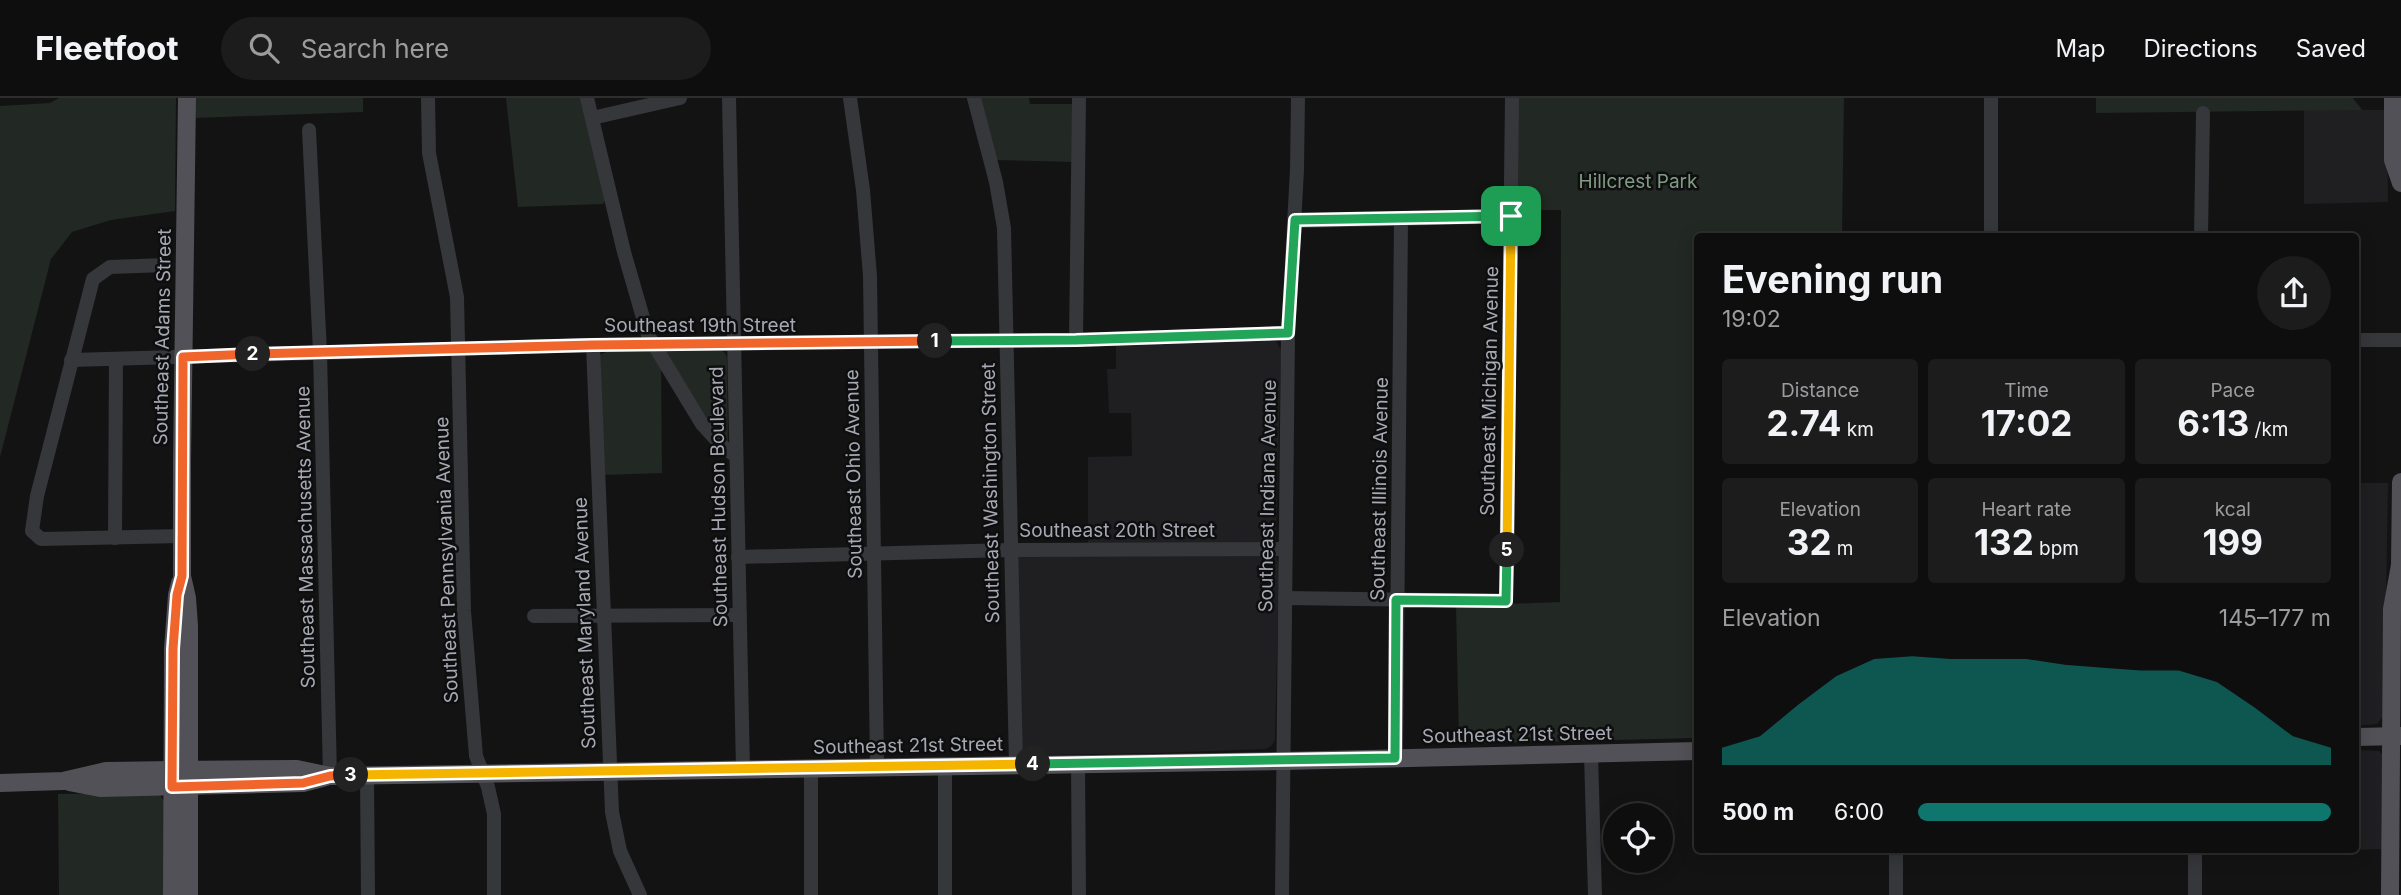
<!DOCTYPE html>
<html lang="en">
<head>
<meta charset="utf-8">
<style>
	body { margin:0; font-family:Inter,sans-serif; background:#1c1c1d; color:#f1f3f6; height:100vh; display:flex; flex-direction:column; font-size:26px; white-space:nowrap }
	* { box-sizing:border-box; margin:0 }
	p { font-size:23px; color:#9b9c9e }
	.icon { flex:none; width:38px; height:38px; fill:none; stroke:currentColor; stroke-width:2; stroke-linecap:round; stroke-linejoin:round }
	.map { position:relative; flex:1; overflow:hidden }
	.panel { position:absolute; left:1694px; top:135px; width:665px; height:620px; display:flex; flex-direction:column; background:#0e0e0f; border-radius:7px; box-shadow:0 4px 18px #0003,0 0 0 2px #2e2e2f }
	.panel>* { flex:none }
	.controls { position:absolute; left:1603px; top:705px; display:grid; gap:14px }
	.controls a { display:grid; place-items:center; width:70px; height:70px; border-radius:50%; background:#0e0e0f; box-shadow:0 4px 18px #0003,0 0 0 2px #2e2e2f; font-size:35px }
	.pin { position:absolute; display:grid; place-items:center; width:60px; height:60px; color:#fff; margin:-30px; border-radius:14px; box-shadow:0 4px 10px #0006 }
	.km { position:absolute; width:35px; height:35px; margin:-18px; border-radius:50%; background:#222; color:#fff; font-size:19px; line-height:35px; text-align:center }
	.round { display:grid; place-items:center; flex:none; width:74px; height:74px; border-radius:37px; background:#1c1c1d }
	.head { display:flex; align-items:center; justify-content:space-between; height:119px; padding:0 28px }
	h1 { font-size:38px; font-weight:700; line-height:52px }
	.figures { display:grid; grid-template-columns:repeat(3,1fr); gap:10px; height:119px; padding:7px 28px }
	.figures div { display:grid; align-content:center; border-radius:7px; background:#1c1c1d; text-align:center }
	.figures b { font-size:35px; font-weight:700 }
	.figures small { font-size:19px; font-weight:400 }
	.figures p { font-size:19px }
	.chart { height:196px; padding:14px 28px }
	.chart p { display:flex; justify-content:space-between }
	.chart svg { width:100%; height:126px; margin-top:7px; fill:#0f766e; opacity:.7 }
	ul { padding:0 28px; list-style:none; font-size:23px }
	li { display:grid; grid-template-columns:112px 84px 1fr; align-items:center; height:52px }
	li i { height:18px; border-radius:9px; background:#0f766e }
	header { display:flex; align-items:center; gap:42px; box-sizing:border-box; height:98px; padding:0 35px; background:#0e0e0f; border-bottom:2px solid #2e2e2f }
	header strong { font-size:33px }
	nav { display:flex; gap:38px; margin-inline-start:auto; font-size:24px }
	.search { width:490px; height:63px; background:#1c1c1d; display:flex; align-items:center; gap:18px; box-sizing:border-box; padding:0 24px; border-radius:38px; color:#9b9c9e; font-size:26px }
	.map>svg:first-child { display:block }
</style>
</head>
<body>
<header>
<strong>Fleetfoot</strong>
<div class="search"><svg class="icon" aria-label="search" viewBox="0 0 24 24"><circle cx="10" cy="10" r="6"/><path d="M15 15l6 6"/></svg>Search here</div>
<nav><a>Map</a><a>Directions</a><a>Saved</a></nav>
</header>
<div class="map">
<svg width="2401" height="797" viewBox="0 0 2401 797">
	<rect width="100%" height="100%" fill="#131314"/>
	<g fill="#1f1f21">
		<path d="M 2304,12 L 2387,12 L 2388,104 L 2304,106 Z"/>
		<path d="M 1269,241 L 1276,243 L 1281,252 L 1276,444 L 1088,446 L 1088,359 L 1132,358 L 1131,315 L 1109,315 L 1107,271 L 1116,271 L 1116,247 Z"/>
		<path d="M 2356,385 L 2388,385 L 2384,617 L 2377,626 L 2356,628 Z"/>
		<path d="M 1021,457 L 1276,458 L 1279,468 L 1275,642 L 1271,648 L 1266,651 L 1158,655 L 1032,657 L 1025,654 L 1021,649 L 1017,459 Z"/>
		<path d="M 2356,652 L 2379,653 L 2384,658 L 2386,751 L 2299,753 L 2299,751 L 2356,751 Z"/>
	</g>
	<g fill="#222823">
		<path d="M 59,0 L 176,0 L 175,113 L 111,122 L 72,134 L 51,161 L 0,359 L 0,8 L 50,5 Z"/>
		<path d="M 196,0 L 363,0 L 363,14 L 196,20 Z"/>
		<path d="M 506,0 L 580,0 L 606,101 L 603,106 L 518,109 Z"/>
		<path d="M 980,0 L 1029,0 L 1030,6 L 1073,6 L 1072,64 L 996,62 Z"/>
		<path d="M 1518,0 L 1844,0 L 1842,138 L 1698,138 L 1697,640 L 1459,646 L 1456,508 L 1560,504 L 1561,112 L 1524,112 L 1517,105 Z"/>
		<path d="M 2096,0 L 2353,0 L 2362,12 L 2096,15 Z"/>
		<path d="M 648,251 L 661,266 L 662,375 L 603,377 L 600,257 L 610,252 Z"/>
		<path d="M 669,251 L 720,252 L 725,255 L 727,260 L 728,345 L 722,345 L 665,254 Z"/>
		<path d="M 152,695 L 160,697 L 164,703 L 166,797 L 59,797 L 58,696 Z"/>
	</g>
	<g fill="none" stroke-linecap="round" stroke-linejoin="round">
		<g stroke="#36373b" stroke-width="14">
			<path d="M 428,0 L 429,55 L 457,199 L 464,513 L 476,658 L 488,689 L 494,716 L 494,797"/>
			<path d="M 587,0 L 624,154 L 648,237 L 702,326 L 722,348 L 736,358"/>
			<path d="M 729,0 L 743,672"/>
			<path d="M 850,0 L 863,92 L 870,178 L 877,668"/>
			<path d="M 974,0 L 996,84 L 1004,130 L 1016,666"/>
			<path d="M 1991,0 L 1991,138"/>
			<path d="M 592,20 L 680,0"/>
			<path d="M 309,32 L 320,254 L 330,678"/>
			<path d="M 1295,123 L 1526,118"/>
			<path d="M 2201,138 L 2203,15"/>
			<path d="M 166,167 L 110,169 L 93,181 L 37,398 L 32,433 L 41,441 L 182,438"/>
			<path d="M 1076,242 L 1079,0"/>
			<path d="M 2356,242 L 2401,242"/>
			<path d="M 593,247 L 612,714 L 620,753 L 640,797"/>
			<path d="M 71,262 L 593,247 L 1076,242 L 1288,235"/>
			<path d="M 115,440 L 116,261"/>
			<path d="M 738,459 L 1010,452 L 1285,451"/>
			<path d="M 1285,500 L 1506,503 L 1512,0"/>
			<path d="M 534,518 L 740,517"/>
			<path d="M 1591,656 L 1595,797"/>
			<path d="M 1396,660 L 1401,121"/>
			<path d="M 1078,666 L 1079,797"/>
			<path d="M 945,668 L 945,797"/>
			<path d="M 811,670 L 811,797"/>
			<path d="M 367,677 L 368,797"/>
			<path d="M 1896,751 L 1896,797"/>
			<path d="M 1282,797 L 1288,235 L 1297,72 L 1298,0"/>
			<path d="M 2195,797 L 2195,751"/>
		</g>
		<g stroke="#515157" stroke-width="18">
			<path d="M 187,0 L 182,363 L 182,478 L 187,500 L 189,528 L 189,797"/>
			<path d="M 2393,0 L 2393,62 L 2401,85"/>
			<path d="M 2356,639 L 2401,638"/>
			<path d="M 69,684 L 100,690 L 303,685 L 326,679"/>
			<path d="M 0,685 L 63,683 L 106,673 L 172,672 L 297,671 L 330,678 L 1283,663 L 1698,653"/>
			<path d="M 172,797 L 173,551 L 177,497 L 180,485"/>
			<path d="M 2390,797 L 2392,511 L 2400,467 L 2401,384"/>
		</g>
	</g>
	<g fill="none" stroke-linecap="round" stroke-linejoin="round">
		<defs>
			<path id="split-1" d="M 935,243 L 1076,242 L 1288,235 L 1295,122 L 1511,118"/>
			<path id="split-2" d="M 253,256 L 593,247 L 935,243"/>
			<path id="split-3" d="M 253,256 L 183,259 L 182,478 L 177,497 L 173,551 L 172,689 L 303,685 L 330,678 L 351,677"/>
			<path id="split-4" d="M 351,677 L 1033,666"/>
			<path id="split-5" d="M 1033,666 L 1395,660 L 1396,502 L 1506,503 L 1507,452"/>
			<path id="split-6" d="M 1507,452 L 1511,118"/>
		</defs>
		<use href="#split-1" stroke="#fff" stroke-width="14"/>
		<use href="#split-2" stroke="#fff" stroke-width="14"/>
		<use href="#split-3" stroke="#fff" stroke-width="14"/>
		<use href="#split-4" stroke="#fff" stroke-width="14"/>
		<use href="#split-5" stroke="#fff" stroke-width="14"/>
		<use href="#split-6" stroke="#fff" stroke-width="14"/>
		<use href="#split-1" stroke="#22a559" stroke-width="9"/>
		<use href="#split-2" stroke="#f0652b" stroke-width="9"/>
		<use href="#split-3" stroke="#f0652b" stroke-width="9"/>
		<use href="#split-4" stroke="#f5b400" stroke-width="9"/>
		<use href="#split-5" stroke="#22a559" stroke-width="9"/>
		<use href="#split-6" stroke="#f5b400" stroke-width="9"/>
	</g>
	<g text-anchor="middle" stroke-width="5" stroke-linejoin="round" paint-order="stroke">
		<g font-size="19" fill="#809c85" stroke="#0e0e0f">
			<text x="1638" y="90">Hillcrest Park</text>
		</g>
		<g font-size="19" fill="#a6a8b3" stroke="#0e0e0f">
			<text x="700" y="234">Southeast 19th Street</text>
			<text transform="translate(162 239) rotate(-89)" y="7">Southeast Adams Street</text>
			<text transform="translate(1489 293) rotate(-89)" y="7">Southeast Michigan Avenue</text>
			<text transform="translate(853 376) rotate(-91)" y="7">Southeast Ohio Avenue</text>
			<text transform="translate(1379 391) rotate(-89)" y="7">Southeast Illinois Avenue</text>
			<text transform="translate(990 395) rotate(-91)" y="7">Southeast Washington Street</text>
			<text transform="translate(1267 398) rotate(-89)" y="7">Southeast Indiana Avenue</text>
			<text transform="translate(718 399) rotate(-91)" y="7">Southeast Hudson Boulevard</text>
			<text x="1117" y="439">Southeast 20th Street</text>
			<text transform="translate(305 439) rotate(-91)" y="7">Southeast Massachusetts Avenue</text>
			<text transform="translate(446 462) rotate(-92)" y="7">Southeast Pennsylvania Avenue</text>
			<text transform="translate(584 525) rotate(-92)" y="7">Southeast Maryland Avenue</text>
			<text transform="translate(1517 636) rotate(-1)" y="7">Southeast 21st Street</text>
			<text transform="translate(908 647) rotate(-1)" y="7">Southeast 21st Street</text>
		</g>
	</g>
</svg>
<div class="controls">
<a><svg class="icon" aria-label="locate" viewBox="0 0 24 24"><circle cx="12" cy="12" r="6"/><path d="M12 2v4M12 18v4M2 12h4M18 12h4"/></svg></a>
</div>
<div class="pin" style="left:1511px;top:118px;background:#1e9e55"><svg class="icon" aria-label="arrive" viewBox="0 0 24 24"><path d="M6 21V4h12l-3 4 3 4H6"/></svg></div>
<b class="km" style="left:935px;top:243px">1</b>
<b class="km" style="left:253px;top:256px">2</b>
<b class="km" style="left:351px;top:677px">3</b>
<b class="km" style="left:1033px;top:666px">4</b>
<b class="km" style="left:1507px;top:452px">5</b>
<section class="panel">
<div class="head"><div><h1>Evening run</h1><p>19:02</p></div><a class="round"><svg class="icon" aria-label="share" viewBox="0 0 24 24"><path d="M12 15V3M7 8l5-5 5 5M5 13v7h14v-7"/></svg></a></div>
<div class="figures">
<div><p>Distance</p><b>2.74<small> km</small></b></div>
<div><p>Time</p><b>17:02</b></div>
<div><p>Pace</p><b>6:13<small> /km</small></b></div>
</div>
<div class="figures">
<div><p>Elevation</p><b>32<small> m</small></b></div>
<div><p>Heart rate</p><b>132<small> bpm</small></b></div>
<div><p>kcal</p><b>199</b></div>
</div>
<div class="chart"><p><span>Elevation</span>145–177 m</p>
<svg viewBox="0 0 160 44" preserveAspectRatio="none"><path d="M0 44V38L10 34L20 23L30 13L40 7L50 6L60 7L70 7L80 7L90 9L100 10L110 11L120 11L130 15L140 24L150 34L160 38V44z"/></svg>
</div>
<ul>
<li><b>500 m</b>6:00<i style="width:100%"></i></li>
</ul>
</section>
</div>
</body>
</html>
